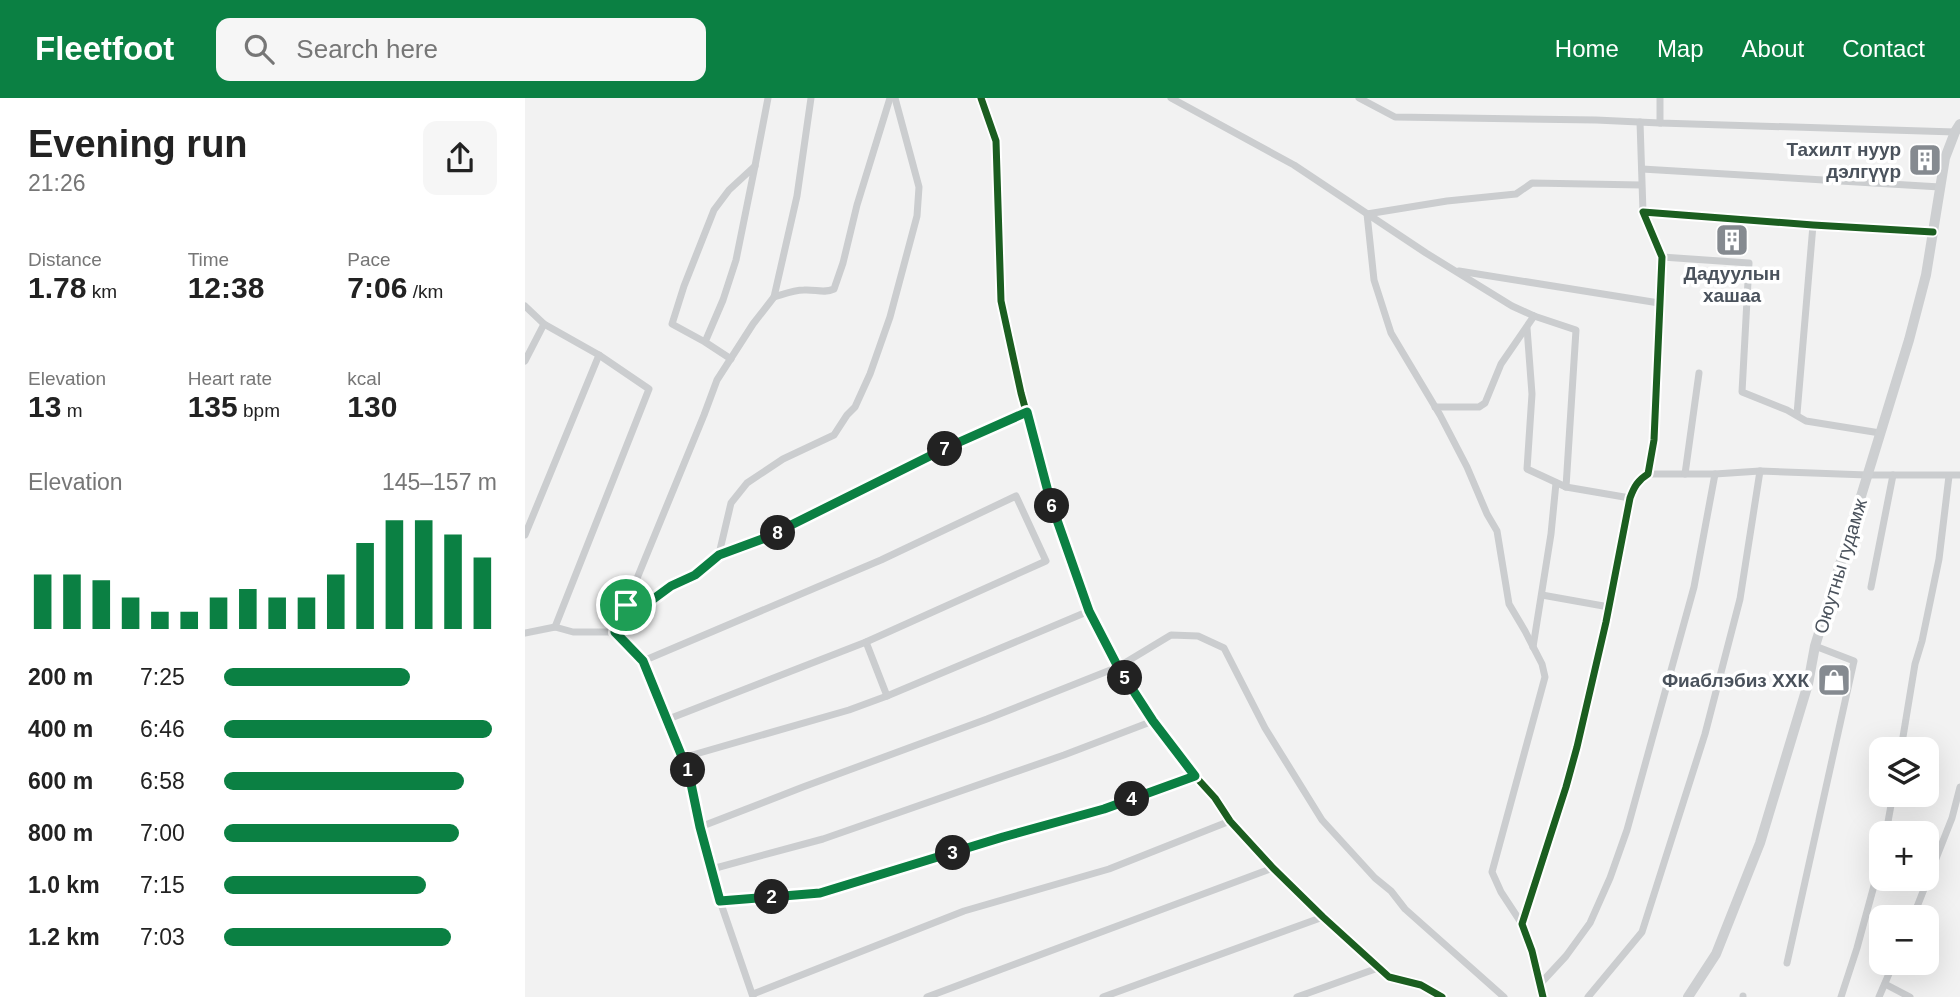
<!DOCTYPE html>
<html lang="en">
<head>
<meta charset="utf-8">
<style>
	body { margin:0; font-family:Arial,sans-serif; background:#f6f6f6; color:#222; height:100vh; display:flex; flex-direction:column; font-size:26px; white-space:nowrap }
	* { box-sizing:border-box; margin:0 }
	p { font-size:23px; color:#767676 }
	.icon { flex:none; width:38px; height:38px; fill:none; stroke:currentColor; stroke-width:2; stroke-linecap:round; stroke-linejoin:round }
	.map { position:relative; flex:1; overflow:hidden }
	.panel { display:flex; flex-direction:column; background:#fff; width:525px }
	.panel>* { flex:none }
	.tools { position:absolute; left:1344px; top:639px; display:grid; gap:14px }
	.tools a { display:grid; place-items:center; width:70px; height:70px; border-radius:14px; background:#fff; box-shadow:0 7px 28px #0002; font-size:35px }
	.pin { position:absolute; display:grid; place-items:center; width:60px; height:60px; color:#fff; margin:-30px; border:4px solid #fff; border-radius:50%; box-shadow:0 2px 7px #0007 }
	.km { position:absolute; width:35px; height:35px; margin:-18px; border-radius:50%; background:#222; color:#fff; font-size:19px; line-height:35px; text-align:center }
	.round { display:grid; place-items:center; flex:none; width:74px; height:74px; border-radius:14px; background:#f6f6f6 }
	.headline { display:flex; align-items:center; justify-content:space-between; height:119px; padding:0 28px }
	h1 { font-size:38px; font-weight:700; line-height:52px }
	.metrics { display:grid; grid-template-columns:repeat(3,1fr); gap:10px; height:119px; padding:7px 28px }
	.metrics div { display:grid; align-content:center }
	.metrics b { font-size:30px; font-weight:700 }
	.metrics small { font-size:19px; font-weight:400 }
	.metrics p { font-size:19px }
	.chart { height:196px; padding:14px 28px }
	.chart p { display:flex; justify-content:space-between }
	.chart svg { width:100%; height:126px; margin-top:7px; stroke:#0b8043; stroke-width:6 }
	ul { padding:0 28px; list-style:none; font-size:23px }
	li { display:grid; grid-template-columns:112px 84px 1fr; align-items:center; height:52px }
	li i { height:18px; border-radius:9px; background:#0b8043 }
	header { display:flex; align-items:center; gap:42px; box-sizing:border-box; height:98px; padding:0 35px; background:#0b8043; color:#fff }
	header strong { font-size:33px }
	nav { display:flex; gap:38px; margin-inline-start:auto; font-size:24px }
	.search { width:490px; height:63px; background:#f6f6f6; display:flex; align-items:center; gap:18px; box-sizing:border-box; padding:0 24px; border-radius:14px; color:#767676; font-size:26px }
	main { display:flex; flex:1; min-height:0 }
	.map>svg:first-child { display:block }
</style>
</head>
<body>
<header>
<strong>Fleetfoot</strong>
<div class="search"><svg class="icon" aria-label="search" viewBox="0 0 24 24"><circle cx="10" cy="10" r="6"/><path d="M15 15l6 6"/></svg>Search here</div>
<nav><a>Home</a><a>Map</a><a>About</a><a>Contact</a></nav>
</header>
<main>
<section class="panel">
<div class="headline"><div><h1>Evening run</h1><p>21:26</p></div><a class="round"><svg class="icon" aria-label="share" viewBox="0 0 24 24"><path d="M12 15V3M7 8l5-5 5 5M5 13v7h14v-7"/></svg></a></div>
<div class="metrics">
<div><p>Distance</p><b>1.78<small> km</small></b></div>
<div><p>Time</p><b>12:38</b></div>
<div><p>Pace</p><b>7:06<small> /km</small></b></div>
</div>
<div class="metrics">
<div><p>Elevation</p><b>13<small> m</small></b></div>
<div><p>Heart rate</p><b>135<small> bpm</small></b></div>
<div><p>kcal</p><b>130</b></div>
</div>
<div class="chart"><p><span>Elevation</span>145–157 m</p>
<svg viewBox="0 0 160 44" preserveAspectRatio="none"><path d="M5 44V25M15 44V25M25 44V27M35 44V33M45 44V38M55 44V38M65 44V33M75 44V30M85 44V33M95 44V33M105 44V25M115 44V14M125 44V6M135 44V6M145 44V11M155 44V19"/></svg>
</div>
<ul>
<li><b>200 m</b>7:25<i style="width:68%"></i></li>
<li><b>400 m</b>6:46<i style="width:98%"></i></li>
<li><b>600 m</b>6:58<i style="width:88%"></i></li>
<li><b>800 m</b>7:00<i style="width:86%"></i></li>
<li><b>1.0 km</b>7:15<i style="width:74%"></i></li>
<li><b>1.2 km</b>7:03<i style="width:83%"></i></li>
</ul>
</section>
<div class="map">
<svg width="1435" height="899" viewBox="0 0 1435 899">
	<rect width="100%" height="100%" fill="#f2f2f2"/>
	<path fill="#e6e5e0" d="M 1302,569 L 1321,574 L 1316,595 L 1297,590 Z"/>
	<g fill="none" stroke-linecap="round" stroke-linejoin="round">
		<g stroke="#cbcdcf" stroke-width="7">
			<path d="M 456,0 L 471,43 L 476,203 L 496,295 L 526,405 L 564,513 L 593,569 L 628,623 L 670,678 L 690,700 L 705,723 L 748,770 L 798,819 L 864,879 L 896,887 L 917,899"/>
			<path d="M 646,0 L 769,67 L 901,155 L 987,208 L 1009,218 L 1051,232 L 1041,389"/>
			<path d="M 834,0 L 870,19 L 1071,22 L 1135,25"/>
			<path d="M 1135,0 L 1135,25 L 1430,34"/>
			<path d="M 1115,24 L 1118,114"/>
			<path d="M 230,68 L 243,0"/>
			<path d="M 1117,71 L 1415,89"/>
			<path d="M 1137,159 L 1224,165 L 1217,294 L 1262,312 L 1281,323 L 1355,335"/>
			<path d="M 934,173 L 1134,205"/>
			<path d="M 249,199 C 259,196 269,192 279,192 C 290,191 299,196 309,191 L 318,165 L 332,107 L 365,0"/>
			<path d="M 0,208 L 19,226 L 74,257 L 124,291 L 30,529"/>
			<path d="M 1002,230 L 1007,296 L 1002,371 L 1041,389 L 1105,400"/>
			<path d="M 180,244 L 198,202 L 211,162 L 230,68 L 204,92 L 189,112 L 159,188 L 147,226 L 180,244 L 206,261"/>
			<path d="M 0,263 L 19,226"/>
			<path d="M 910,309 L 954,309 L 960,305 L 976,266 L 1009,218"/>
			<path d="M 1272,316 L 1288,127"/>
			<path d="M 1123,376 L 1190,376 L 1235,373 L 1342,377 L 1435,377"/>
			<path d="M 1160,376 L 1174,275"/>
			<path d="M 0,437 L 74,257"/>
			<path d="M 194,457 L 241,441 L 453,335 L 502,314"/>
			<path d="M 1346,489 L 1368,377"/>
			<path d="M 1017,497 L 1084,509"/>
			<path d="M 101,507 L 117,507 L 127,502 L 146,488 L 170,477 L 194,456 L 206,405 L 222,385 L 258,361 L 309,337 L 322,317 L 330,309 L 345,276 L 365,219 L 392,118 L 394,89 L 370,0"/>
			<path d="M 90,534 L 179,317 L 192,282 L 228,226 L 249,199 L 272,98 L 286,0"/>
			<path d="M 0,535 L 30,529 L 48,534 L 90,534 L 118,563 L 164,676 L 175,729 L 195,803 L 228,899"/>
			<path d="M 341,544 L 362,598"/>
			<path d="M 1008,549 L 1026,436 L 1031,385"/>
			<path d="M 118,563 L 356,462 L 491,398 L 521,463 L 341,544 L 141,622"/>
			<path d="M 1376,651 L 1390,566 L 1397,543 L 1414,461 L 1424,378"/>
			<path d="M 157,660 L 324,612 L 362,598 L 564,513"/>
			<path d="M 175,729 L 278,689 L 462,621 L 593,569 L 646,537 L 673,538 L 699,550 L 740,630 L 797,722 L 850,780 L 866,793 L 880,811 L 979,899"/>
			<path d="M 1361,735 L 1368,696"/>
			<path d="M 187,771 L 298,741 L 539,657 L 628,623"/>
			<path d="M 195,803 L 295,795 L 478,739 L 579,711 L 670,678"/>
			<path d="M 1388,819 L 1427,720 L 1435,689"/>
			<path d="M 997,826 L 976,794 L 967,774 L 1020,579 L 1017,566 L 1000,533 L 984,506 L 972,433 L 962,416 L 942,369 L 915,317 L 866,235 L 849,182 L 842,116 L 922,103 L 991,96 L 1007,85 L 1116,87"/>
			<path d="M 1262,865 L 1329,563 L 1290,548"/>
			<path d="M 1016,885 L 1041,858 L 1065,825 L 1085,780 L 1102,732 L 1169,489 L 1190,376"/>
			<path d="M 1360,886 L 1385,899"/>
			<path d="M 228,896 L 439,813 L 584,771 L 705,723"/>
			<path d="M 402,899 L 748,770"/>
			<path d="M 578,899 L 798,819"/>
			<path d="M 772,899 L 853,870"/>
			<path d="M 1018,899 L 1007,853 L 997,826 L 1041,689 L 1052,649 L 1081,524 L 1105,400 C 1109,389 1113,382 1123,376 L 1129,342 L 1137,159 L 1118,114 L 1288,127 L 1408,134"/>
			<path d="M 1063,899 L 1117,834 L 1180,636 L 1215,501 L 1235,373"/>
			<path d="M 1218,899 L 1218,898"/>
			<path d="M 1316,899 L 1332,850 L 1356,762"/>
			<path d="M 1354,899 L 1369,864"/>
		</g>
		<path stroke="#cdcfd1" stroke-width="10" d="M 1163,899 L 1191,856 L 1235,745 L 1283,586 L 1290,548 L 1384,242 L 1401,177 L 1420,60 L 1430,34 L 1435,26"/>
		<defs>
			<g id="cycleway">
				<path d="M 456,0 L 471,43 L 476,203 L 496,295 L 526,405 L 564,513 L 593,569 L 628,623 L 670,678 L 690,700 L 705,723 L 748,770 L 798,819 L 864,879 L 896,887 L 917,899"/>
				<path d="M 1018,899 L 1007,853 L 997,826 L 1041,689 L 1052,649 L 1081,524 L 1105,400 C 1109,389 1113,382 1123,376 L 1129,342 L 1137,159 L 1118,114 L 1288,127 L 1408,134"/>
			</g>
		</defs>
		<use href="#cycleway" stroke="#fff" stroke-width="11"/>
		<use href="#cycleway" stroke="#1b5e20" stroke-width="7"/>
	</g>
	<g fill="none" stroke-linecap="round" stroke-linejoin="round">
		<defs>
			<path id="route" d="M 502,314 L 526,405 L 564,513 L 593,569 L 628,623 L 670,678 L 579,711 L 478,739 L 295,795 L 195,803 L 175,729 L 164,676 L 118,563 L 90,534 L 101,507 L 117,507 L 127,502 L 146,488 L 170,477 L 194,457 L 240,440 L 421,350 Z"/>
		</defs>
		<use href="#route" stroke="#fff" stroke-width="14"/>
		<use href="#route" stroke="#0b8043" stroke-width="9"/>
	</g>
	<defs>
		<symbol id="building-square" viewBox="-11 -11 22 22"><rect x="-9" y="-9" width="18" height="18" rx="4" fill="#858a90" stroke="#fff"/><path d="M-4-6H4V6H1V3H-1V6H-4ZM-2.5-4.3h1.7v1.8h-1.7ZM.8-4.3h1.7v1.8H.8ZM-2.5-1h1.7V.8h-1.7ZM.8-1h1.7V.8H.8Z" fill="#fff"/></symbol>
		<symbol id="shop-square" viewBox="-11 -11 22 22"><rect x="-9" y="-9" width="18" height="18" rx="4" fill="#858a90" stroke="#fff"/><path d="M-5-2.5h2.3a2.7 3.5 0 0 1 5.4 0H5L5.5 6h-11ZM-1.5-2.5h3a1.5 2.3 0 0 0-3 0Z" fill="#fff"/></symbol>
	</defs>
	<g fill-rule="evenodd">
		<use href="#building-square" x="1381" y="43" width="38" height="38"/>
		<use href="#building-square" x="1188" y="123" width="38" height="38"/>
		<use href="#shop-square" x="1290" y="563" width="38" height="38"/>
	</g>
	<g text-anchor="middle" stroke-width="7" stroke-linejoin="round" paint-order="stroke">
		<g font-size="19" font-weight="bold" fill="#4a525c" stroke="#fff" text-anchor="end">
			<text x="1376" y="58">Тахилт нуур<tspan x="1376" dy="22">дэлгүүр</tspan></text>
			<text x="1207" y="182" text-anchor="middle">Дадуулын<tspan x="1207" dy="22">хашаа</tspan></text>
			<text x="1284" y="589">Фиаблэбиз ХХК</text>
		</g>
		<g font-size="19" fill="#4a525c" stroke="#fff">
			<text transform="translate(1315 468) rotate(-73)" y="7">Оюутны гудамж</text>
		</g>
	</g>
</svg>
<div class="tools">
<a><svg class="icon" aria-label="layers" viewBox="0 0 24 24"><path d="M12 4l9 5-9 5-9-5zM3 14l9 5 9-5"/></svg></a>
<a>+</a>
<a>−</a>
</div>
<div class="pin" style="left:101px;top:507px;background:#1e9e55"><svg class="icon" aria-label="arrive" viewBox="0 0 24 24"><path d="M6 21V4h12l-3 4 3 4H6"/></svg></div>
<b class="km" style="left:163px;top:672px">1</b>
<b class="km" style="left:247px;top:799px">2</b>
<b class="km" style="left:428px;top:755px">3</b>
<b class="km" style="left:607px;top:701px">4</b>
<b class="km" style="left:600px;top:580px">5</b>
<b class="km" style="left:527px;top:408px">6</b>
<b class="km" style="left:420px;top:351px">7</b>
<b class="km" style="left:253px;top:435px">8</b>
</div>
</main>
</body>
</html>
